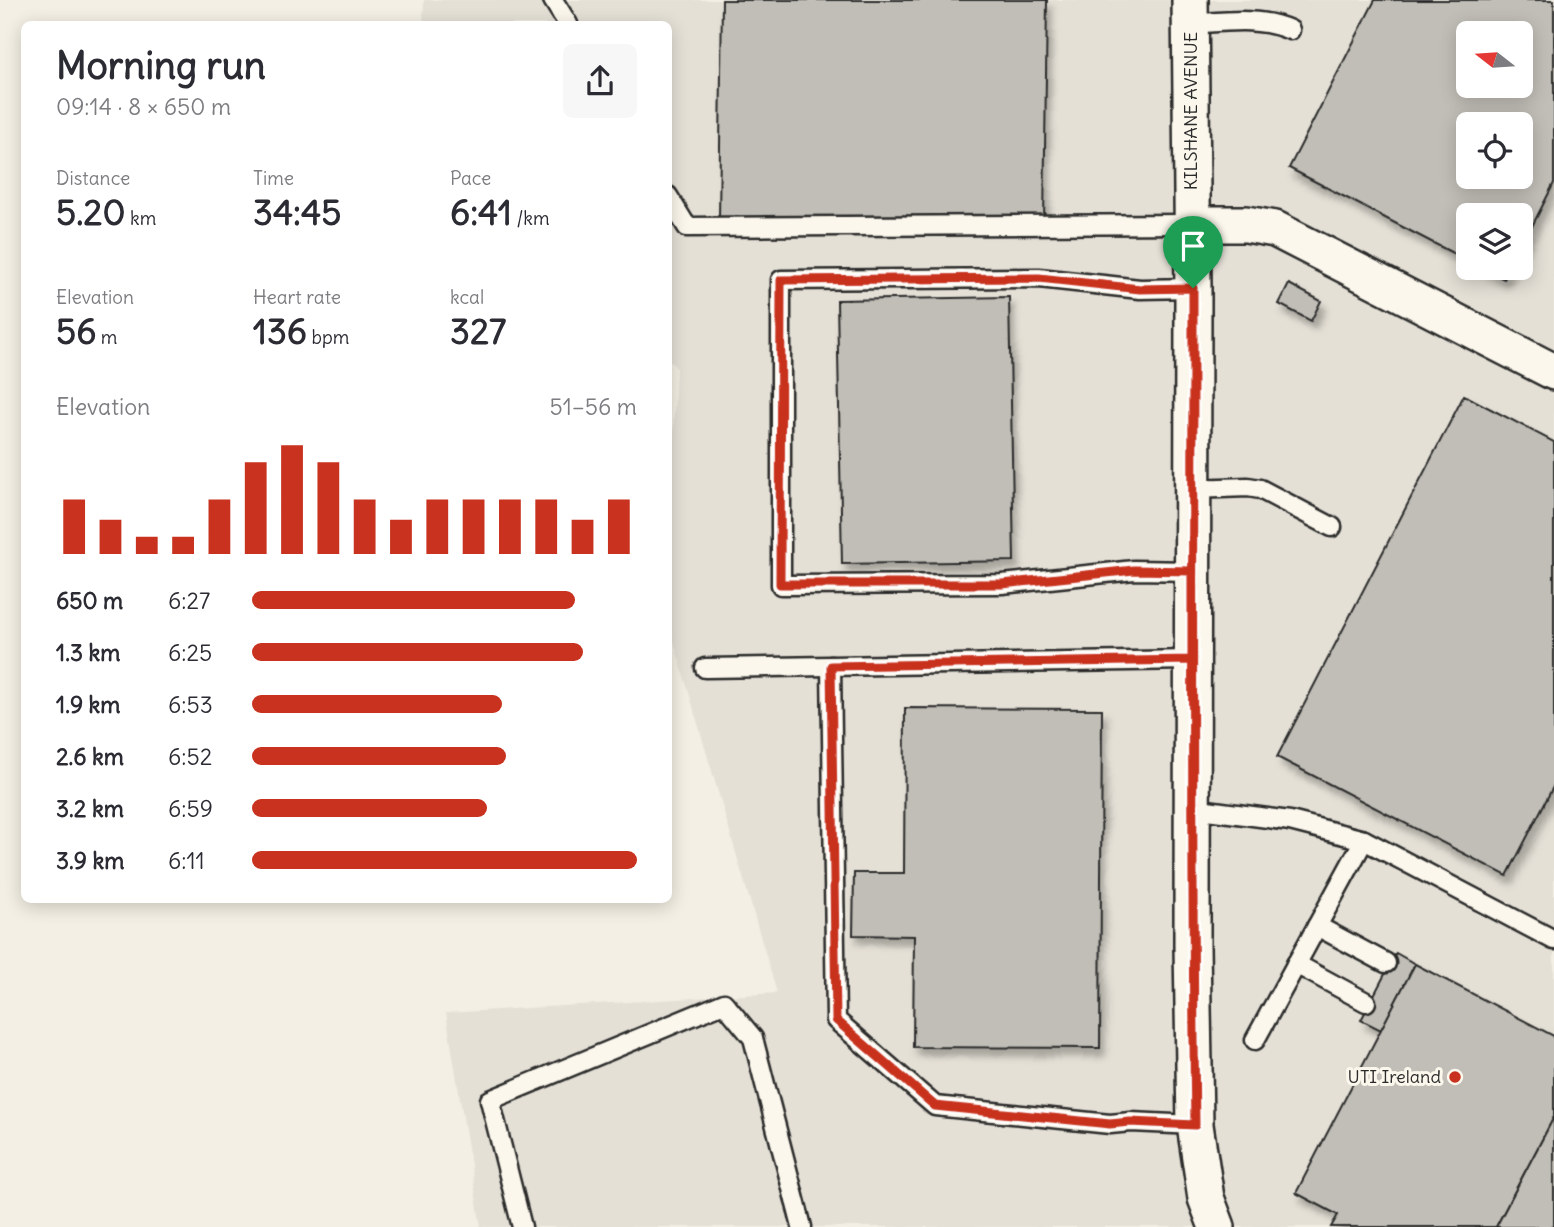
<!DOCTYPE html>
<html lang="en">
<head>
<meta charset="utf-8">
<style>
	body { margin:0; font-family:Delius,sans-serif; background:#f7f7f7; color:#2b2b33; height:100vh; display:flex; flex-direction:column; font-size:26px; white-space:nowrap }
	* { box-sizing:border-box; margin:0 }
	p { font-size:23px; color:#7c7c81 }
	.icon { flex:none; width:38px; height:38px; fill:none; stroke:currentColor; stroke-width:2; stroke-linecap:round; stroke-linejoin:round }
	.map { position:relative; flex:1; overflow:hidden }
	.drawer { position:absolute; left:21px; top:21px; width:651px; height:882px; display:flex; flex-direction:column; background:#fff; border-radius:10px; box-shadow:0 4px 18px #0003 }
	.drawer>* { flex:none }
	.needle { width:46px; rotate:287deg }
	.fabs { position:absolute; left:1456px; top:21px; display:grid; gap:14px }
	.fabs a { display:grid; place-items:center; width:77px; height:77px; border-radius:10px; background:#fff; box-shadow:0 4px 18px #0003; font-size:35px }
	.pin { position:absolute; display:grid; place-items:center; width:60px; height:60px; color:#fff; margin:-72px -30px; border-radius:50% 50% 50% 0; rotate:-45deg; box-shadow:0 0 7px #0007 }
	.pin .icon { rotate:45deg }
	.round { display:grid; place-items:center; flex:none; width:74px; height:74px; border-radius:10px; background:#f7f7f7 }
	.headline { display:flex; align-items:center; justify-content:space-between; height:119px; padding:0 35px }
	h1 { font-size:38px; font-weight:800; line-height:52px }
	.metrics { display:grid; grid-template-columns:repeat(3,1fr); gap:10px; height:119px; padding:7px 35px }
	.metrics div { display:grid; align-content:center }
	.metrics b { font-size:35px; font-weight:800 }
	.metrics small { font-size:19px; font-weight:400 }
	.metrics p { font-size:19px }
	.chart { height:196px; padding:14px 35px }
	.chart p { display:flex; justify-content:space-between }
	.chart svg { width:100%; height:126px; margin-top:7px; stroke:#c8321e; stroke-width:6 }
	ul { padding:0 35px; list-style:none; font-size:23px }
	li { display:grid; grid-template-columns:112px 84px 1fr; align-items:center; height:52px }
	li i { height:18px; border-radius:9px; background:#c8321e }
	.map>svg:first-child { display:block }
</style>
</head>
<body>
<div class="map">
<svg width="1554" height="1227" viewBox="0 0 1554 1227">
	<defs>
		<filter id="shadow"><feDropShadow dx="4.5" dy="8" stdDeviation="3.5" flood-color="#0004"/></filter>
	</defs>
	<rect width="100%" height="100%" fill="#f3efe4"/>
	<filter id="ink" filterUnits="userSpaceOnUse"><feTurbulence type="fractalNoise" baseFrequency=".0143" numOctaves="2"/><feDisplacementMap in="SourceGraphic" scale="14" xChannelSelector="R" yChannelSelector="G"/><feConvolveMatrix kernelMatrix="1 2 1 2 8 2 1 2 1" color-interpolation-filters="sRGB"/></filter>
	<g filter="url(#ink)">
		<path fill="#e4e0d6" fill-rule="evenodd" d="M 424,0 L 1554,0 L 1554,1227 L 481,1227 L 446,1013 L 777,993 L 669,625 L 669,539 L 676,368 L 668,358 L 668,24 L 423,24 ZM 1468,33 L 1521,33 L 1521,86 L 1468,86 ZM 1468,124 L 1521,124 L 1521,177 L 1468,177 ZM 1468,215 L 1521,215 L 1521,268 L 1468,268 Z"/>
		<g fill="#c0beb6" stroke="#2b2b2b" stroke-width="2" fill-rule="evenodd" filter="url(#shadow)">
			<path d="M 722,0 L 1047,0 L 1044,223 L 719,219 Z"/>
			<path d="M 1375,0 L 1554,0 L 1554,183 L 1521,248 L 1521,215 L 1468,215 L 1468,261 L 1289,168 ZM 1468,33 L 1521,33 L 1521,86 L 1468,86 ZM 1468,124 L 1521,124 L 1521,177 L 1468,177 Z"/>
			<path d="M 1482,268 L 1511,268 L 1504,279 Z"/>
			<path d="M 1289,284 L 1321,301 L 1311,321 L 1279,304 Z"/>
			<path d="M 1009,297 L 1014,561 L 842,564 L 837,300 Z"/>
			<path d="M 1464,395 L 1554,442 L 1554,785 L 1507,876 L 1277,757 Z"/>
			<path d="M 905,708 L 1102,709 L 1100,1048 L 913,1047 L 914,936 L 853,935 L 854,873 L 904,873 Z"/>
			<path d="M 1396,953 L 1415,964 L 1381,1030 L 1361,1020 Z"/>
			<path d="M 1415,964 L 1554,1036 L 1554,1117 L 1496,1227 L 1331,1227 L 1338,1215 L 1296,1193 Z"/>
			<path d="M 1554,1117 L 1554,1227 L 1496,1227 Z"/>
		</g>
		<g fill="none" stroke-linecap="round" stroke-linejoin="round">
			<defs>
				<g id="lane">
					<path d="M 553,0 L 568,24"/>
					<path d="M 1190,24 C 1223,22 1259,16 1290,30"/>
					<path d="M 668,196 L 687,227 L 1192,224"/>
					<path d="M 1193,489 L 1248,487 L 1260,489 L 1332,527"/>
					<path d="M 1193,571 L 1134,570 L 1002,584 L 781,585 L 781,280 L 1039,278 L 1140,289 L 1193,288"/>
					<path d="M 831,666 L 836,1020 L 935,1106 L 1110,1124 L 1131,1122 L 1195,1125"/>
					<path d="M 705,668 L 1192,660"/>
					<path d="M 1192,808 L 1290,821 L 1364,840 L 1554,940"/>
					<path d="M 1317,926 L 1386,963"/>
					<path d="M 1296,964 L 1366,1002"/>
					<path d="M 1255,1040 L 1364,840"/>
					<path d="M 522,1227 L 490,1100 L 724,1003 L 753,1038 L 802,1227"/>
				</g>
				<g id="street">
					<path d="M 1190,0 L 1193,288 L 1192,946 L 1195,1125 L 1206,1198 L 1217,1227"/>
					<path d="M 1192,224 L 1246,224 L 1275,229 L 1554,372"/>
				</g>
			</defs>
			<use href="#lane" stroke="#2b2b2b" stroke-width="23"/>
			<use href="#street" stroke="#2b2b2b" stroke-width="40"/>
			<use href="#lane" stroke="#fbf7ec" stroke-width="18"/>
			<use href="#street" stroke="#fbf7ec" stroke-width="35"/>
		</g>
	</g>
	<g fill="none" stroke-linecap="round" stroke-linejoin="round" filter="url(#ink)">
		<defs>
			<path id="route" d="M 1193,288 C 1193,567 1191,846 1195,1125 L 1130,1122 L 1110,1124 L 935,1106 L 836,1020 L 831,666 L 1192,660 L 1192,571 L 1134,570 L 1002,584 L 780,584 L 781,280 L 1039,278 L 1140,289 L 1193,288"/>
		</defs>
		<use href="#route" stroke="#fff" stroke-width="14"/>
		<use href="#route" stroke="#c8321e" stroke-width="9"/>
	</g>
	<circle fill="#c8321e" stroke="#fbf7ec" stroke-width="2.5" cx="1455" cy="1077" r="7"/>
	<g text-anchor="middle" stroke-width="6" stroke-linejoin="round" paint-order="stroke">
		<g font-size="18" fill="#2b2b2b" stroke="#fbf7ec">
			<text transform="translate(1191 111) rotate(-90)" y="6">KILSHANE AVENUE</text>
		</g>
		<g font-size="18" fill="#2b2b2b" stroke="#fbf7ec" text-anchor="end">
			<text x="1441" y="1083">UTI Ireland</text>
		</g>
	</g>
</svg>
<div class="fabs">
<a><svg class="needle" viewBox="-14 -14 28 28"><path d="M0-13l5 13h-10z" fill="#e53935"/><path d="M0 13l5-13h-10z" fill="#7c7c81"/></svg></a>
<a><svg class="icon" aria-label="locate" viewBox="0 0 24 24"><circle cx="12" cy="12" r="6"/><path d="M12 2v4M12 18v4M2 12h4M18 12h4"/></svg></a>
<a><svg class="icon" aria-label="layers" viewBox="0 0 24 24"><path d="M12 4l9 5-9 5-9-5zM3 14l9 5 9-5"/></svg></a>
</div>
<div class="pin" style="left:1193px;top:288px;background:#1e9e55"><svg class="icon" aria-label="arrive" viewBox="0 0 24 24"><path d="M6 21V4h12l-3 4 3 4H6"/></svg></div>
<section class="drawer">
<div class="headline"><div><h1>Morning run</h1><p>09:14 · 8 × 650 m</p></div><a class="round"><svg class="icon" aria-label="share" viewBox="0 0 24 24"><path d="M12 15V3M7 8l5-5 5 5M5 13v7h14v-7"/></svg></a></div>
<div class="metrics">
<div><p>Distance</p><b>5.20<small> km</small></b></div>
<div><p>Time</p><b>34:45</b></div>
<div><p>Pace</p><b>6:41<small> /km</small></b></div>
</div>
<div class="metrics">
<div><p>Elevation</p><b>56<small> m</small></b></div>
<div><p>Heart rate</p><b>136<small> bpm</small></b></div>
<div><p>kcal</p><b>327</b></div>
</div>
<div class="chart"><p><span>Elevation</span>51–56 m</p>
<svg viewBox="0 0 160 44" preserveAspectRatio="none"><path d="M5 44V25M15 44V32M25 44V38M35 44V38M45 44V25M55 44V12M65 44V6M75 44V12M85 44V25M95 44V32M105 44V25M115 44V25M125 44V25M135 44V25M145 44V32M155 44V25"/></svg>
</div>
<ul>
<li><b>650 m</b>6:27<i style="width:84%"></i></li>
<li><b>1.3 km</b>6:25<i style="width:86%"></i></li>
<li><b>1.9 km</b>6:53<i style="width:65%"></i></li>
<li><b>2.6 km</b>6:52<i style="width:66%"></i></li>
<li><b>3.2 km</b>6:59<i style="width:61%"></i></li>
<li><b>3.9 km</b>6:11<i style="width:100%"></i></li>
</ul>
</section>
</div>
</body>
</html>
